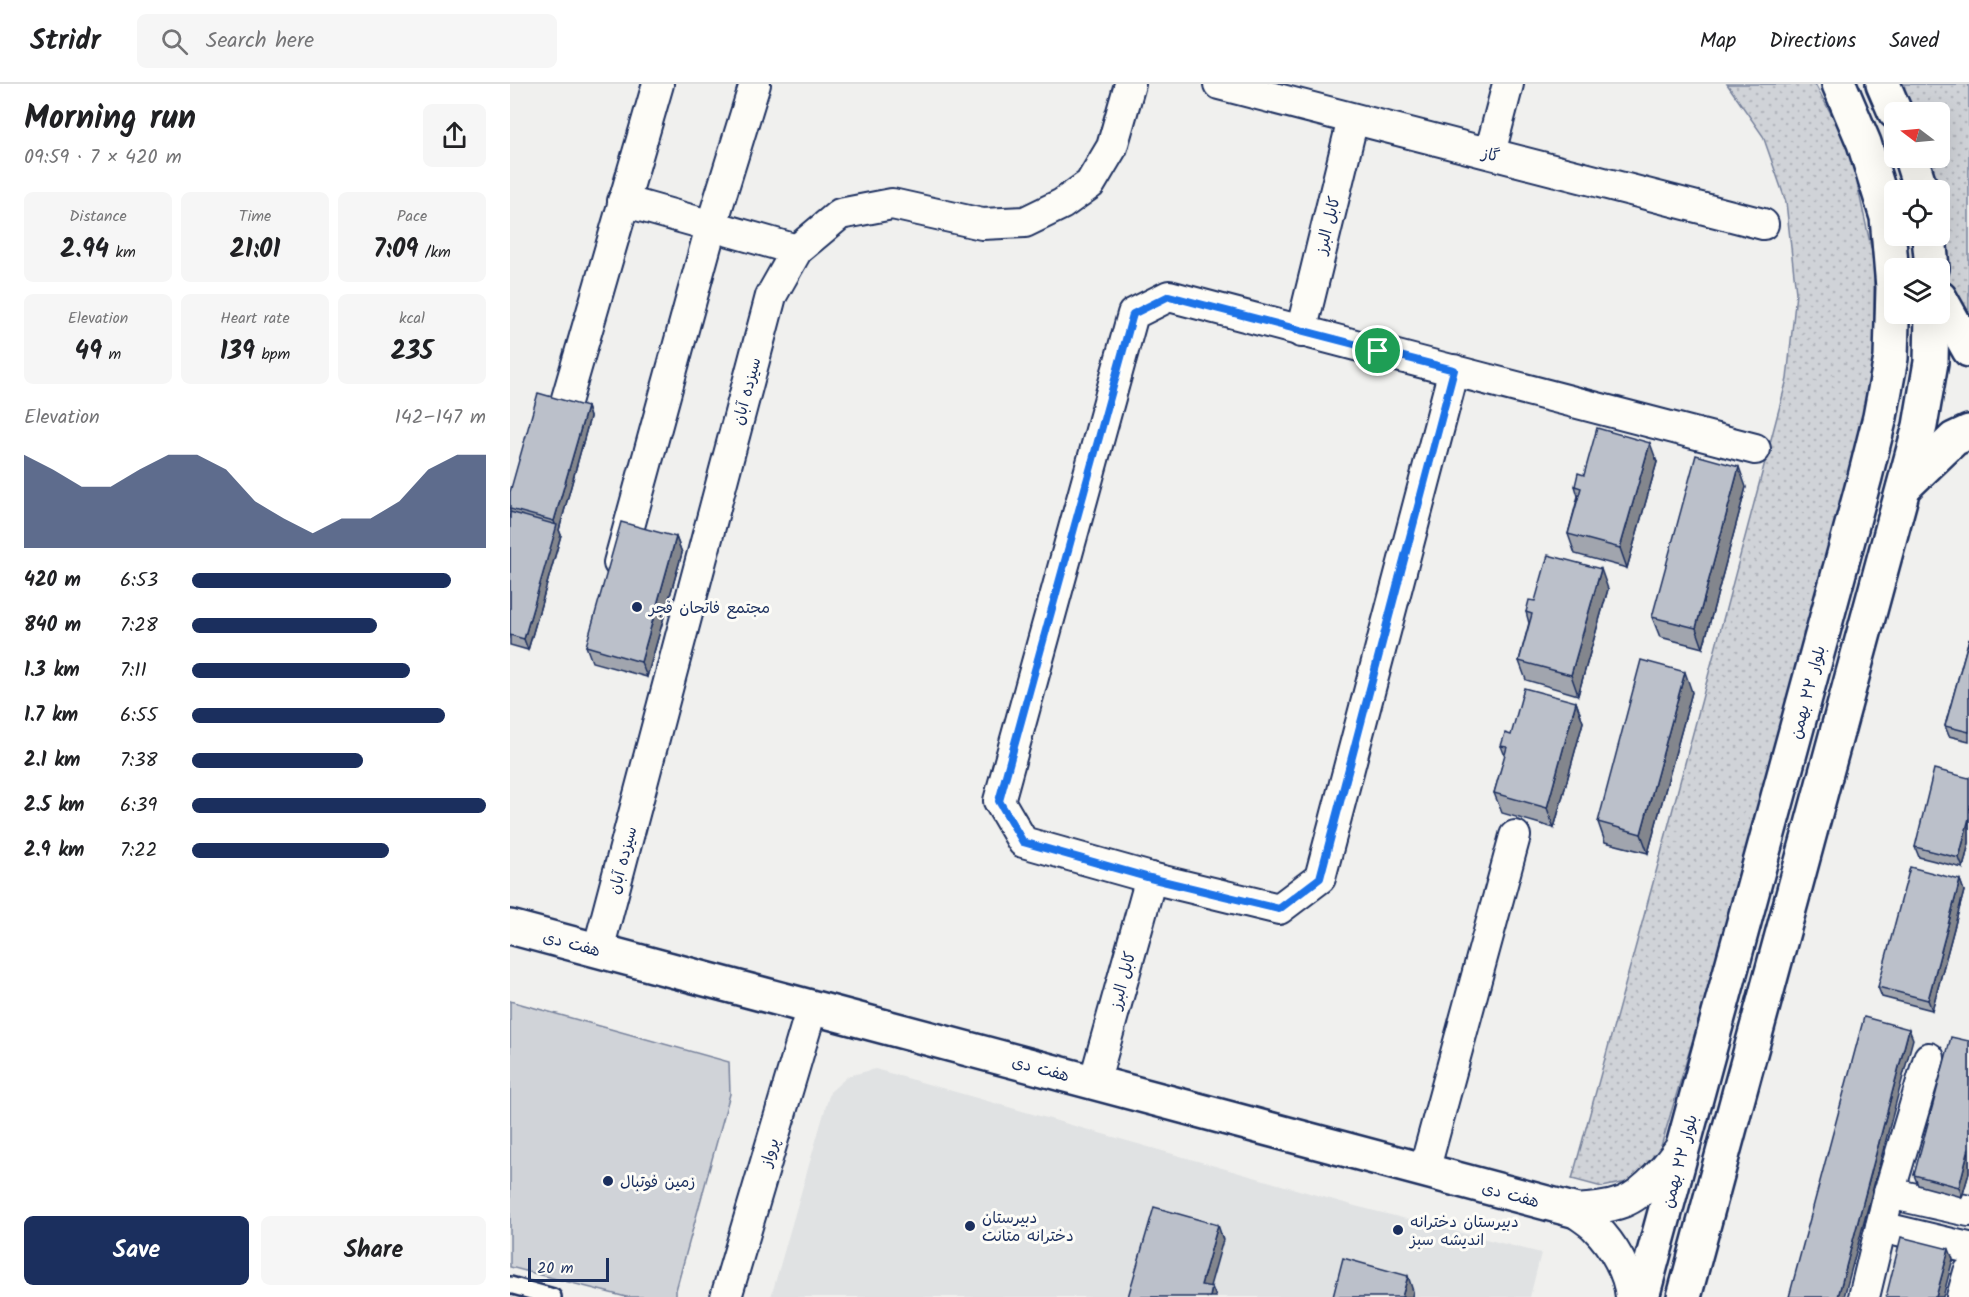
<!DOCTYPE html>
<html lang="en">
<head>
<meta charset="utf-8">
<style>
	body { margin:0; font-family:Kalam,"Playpen Sans Arabic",sans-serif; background:#f6f6f6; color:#202124; height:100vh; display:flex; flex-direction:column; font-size:22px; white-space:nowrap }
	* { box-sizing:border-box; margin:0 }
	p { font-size:20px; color:#757577 }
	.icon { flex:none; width:33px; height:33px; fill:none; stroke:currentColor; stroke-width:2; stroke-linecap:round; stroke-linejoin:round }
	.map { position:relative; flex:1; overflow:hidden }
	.sheet { display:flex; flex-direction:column; background:#fff; width:510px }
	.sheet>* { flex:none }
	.needle { width:39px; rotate:286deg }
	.fabs { position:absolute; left:1374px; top:18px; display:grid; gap:12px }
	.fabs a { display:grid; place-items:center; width:66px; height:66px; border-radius:9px; background:#fff; box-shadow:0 6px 24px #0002; font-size:30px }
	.scale { position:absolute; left:18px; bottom:15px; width:81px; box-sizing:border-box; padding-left:6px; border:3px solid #1b2f5e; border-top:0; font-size:16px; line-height:21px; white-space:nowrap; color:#1b2f5e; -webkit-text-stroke:4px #fdfcf7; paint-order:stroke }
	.pin { position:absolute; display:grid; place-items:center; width:51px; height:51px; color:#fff; margin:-26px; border:3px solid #fff; border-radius:50%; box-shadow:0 2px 6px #0007 }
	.round { display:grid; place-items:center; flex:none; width:63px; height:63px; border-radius:9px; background:#f6f6f6 }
	.summary { display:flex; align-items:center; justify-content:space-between; height:102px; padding:0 24px }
	h1 { font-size:33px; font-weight:800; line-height:45px }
	.metrics { display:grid; grid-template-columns:repeat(3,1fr); gap:9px; height:102px; padding:6px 24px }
	.metrics div { display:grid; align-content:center; border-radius:9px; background:#f6f6f6; text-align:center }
	.metrics b { font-size:26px; font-weight:800 }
	.metrics small { font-size:16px; font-weight:400 }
	.metrics p { font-size:16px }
	.chart { height:168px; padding:12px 24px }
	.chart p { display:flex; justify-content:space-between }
	.chart svg { width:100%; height:108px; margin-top:6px; fill:#1b2f5e; opacity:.7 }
	.action { display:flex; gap:12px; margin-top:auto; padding:12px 24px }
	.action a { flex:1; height:69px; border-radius:9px; background:#1b2f5e; color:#fff; font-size:24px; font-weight:800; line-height:69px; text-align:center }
	.action a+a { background:#f6f6f6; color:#202124 }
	ul { padding:0 24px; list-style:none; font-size:20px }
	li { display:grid; grid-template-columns:96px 72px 1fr; align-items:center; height:45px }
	li i { height:15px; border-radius:8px; background:#1b2f5e }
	header { display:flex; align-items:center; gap:36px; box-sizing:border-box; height:84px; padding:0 30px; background:#fff; border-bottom:2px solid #e0e0e0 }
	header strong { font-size:28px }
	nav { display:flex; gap:33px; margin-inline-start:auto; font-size:21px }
	.search { width:420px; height:54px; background:#f6f6f6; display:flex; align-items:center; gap:15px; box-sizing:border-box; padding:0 21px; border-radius:9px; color:#757577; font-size:22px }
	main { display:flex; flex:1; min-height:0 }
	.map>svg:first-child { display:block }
</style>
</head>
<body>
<header>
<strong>Stridr</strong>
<div class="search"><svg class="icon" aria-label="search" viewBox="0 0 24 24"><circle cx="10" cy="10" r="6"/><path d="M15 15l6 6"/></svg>Search here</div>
<nav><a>Map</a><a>Directions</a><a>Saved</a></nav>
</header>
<main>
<section class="sheet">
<div class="summary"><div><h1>Morning run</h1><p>09:59 · 7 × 420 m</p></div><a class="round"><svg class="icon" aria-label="share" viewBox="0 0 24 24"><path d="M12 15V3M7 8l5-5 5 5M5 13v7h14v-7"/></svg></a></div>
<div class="metrics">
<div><p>Distance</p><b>2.94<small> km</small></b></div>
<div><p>Time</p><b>21:01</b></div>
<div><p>Pace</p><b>7:09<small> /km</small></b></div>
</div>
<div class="metrics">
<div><p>Elevation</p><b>49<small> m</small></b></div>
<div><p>Heart rate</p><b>139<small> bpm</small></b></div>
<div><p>kcal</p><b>235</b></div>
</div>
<div class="chart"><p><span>Elevation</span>142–147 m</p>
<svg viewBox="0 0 160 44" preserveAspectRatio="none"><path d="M0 44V6L10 12L20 19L30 19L40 12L50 6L60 6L70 12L80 25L90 32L100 38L110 32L120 32L130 25L140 12L150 6L160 6V44z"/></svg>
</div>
<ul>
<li><b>420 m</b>6:53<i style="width:88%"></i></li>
<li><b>840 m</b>7:28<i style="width:63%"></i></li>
<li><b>1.3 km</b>7:11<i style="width:74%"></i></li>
<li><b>1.7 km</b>6:55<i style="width:86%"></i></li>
<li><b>2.1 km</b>7:38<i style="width:58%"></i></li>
<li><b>2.5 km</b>6:39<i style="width:100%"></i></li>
<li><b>2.9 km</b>7:22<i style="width:67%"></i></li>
</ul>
<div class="action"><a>Save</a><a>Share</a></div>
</section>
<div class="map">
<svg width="1459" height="1213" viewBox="0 0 1459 1213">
	<defs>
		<pattern id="green-dots" width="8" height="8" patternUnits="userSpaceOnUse" patternTransform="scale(1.5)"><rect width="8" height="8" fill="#d0d3d8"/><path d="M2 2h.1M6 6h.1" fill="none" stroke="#b2b5bc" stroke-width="1.8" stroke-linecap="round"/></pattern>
	</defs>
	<rect width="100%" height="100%" fill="#f0f0ee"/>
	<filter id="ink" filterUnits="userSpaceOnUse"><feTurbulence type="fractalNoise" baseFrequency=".0167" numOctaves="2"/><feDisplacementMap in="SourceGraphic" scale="12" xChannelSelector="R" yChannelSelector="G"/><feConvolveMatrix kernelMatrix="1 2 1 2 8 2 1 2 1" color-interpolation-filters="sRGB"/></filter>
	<g filter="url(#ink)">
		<path fill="#e0e2e3" d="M 365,985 L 845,1122 L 1031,1169 L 1020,1213 L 261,1213 L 320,1008 L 338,992 Z"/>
		<g fill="url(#green-dots)" stroke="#76819b" stroke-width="1.5">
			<path d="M 1217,0 L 1305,0 L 1339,63 L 1364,177 L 1364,287 L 1305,524 L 1220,831 L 1149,1069 L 1122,1097 L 1092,1103 L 1062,1095 L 1149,777 L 1277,295 L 1286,209 L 1276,118 L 1253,52 Z"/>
			<path d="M 1373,0 L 1459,0 L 1459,241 L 1430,214 L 1430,106 L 1411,106 L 1401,74 L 1430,74 L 1430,28 L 1385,28 Z"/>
		</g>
		<path fill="#d0d3d8" stroke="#76819b" stroke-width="1.5" d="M 0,917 L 219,978 L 220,1010 L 166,1206 L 166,1213 L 116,1213 L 0,1183 Z"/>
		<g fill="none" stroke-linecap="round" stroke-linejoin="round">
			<defs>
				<path id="service" d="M 0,1201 L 43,1213"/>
				<g id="minor">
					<path d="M 709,0 L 1253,140"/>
					<path d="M 980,69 L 998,0"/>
					<path d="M 113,117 L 287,166"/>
					<path d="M 791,248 L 843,35"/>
					<path d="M 944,286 L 810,794 L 769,825 L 641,794 L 513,758 L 489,717 L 623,230 L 659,212 C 854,264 1050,314 1245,365"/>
					<path d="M 45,356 L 148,0"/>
					<path d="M 109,479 L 201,143 L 245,0"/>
					<path d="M 88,866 L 261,212 L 287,166 L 330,130 L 382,120 L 472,140 L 515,138 L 552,120 L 580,100 L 602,63 L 620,0"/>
					<path d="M 584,999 L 641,794"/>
					<path d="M 914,1087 L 1005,752"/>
					<path d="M 1379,1109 L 1459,1127"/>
					<path d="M 1063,1126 C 1080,1125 1097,1124 1113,1118 C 1135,1110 1160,1079 1173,1060"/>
					<path d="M 1063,1126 C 1070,1132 1079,1137 1085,1143 C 1103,1161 1119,1188 1121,1213"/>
					<path d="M 1371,1143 L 1459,1164"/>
					<path d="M 216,1213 L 302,923"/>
					<path d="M 1354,1213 L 1379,1109 L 1419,974"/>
					<path d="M 1452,1213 L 1459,1188"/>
				</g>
				<path id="tertiary" d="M 0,843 L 1063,1126"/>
				<g id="secondary">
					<path d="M 1373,0 L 1385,28"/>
					<path d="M 1401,74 L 1411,106"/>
					<path d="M 1419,152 L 1422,184"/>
					<path d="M 1430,214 L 1459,266"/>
					<path d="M 1394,403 L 1444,355 L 1459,348"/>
					<path d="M 1132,1213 L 1355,393 L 1370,333 L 1381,274 L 1383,203 L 1377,133 L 1354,59 L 1329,0"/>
					<path d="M 1174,1213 L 1410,342 L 1421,278 L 1422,230"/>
				</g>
			</defs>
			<use href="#service" stroke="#1b2f5e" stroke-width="20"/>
			<use href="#minor" stroke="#1b2f5e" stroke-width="34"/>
			<use href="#tertiary" stroke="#1b2f5e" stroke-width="38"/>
			<use href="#secondary" stroke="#1b2f5e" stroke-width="38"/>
			<use href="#service" stroke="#fdfcf7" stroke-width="15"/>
			<use href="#minor" stroke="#fdfcf7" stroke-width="30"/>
			<use href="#tertiary" stroke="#fdfcf7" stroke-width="33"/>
			<use href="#secondary" stroke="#fdfcf7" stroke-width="33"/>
		</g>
		<g fill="#a1a5ae" stroke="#1b2f5e" stroke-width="1.5">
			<path d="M 77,323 L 80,333 L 49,446 L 51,451 L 18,566 L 0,561 L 0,408 Z"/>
			<path d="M 1147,378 L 1117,484 L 1065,470 L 1058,450 L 1068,412 L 1065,402 L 1074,391 Z"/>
			<path d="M 1236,403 L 1193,564 L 1150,553 L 1142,533 Z"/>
			<path d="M 166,453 L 172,469 L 137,593 L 82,578 L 76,562 Z"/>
			<path d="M 1098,505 L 1068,611 L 1016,596 L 1009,577 L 1019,539 L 1016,528 L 1025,517 Z"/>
			<path d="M 1459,555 L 1459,657 L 1439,652 L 1435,642 Z"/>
			<path d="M 1182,608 L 1138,769 L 1095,758 L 1088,738 Z"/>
			<path d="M 1066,618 L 1073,638 L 1044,744 L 992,729 L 984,709 L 995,672 L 991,662 L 1001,651 Z"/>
			<path d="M 1459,694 L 1459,759 L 1453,784 L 1409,773 L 1405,763 Z"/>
			<path d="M 1450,796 L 1454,807 L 1422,926 L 1372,913 L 1368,903 Z"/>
			<path d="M 1459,957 L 1459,1089 L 1452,1113 L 1408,1101 L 1404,1091 Z"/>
		</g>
		<g fill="#83868d" stroke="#1b2f5e" stroke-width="1.5">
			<path d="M 77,323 L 80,333 L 49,446 L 51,451 L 18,566 L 14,555 L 46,443 L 44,437 Z"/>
			<path d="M 1140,359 L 1147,378 L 1117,484 L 1110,464 Z"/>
			<path d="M 1229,383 L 1236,403 L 1193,564 L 1186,544 Z"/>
			<path d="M 166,453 L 172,469 L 137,593 L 131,578 Z"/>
			<path d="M 1091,485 L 1098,505 L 1068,611 L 1061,591 Z"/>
			<path d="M 1175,588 L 1182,608 L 1138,769 L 1131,750 Z"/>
			<path d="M 1066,618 L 1073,638 L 1044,744 L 1037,724 Z"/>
			<path d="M 1459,734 L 1459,759 L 1453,784 L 1449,774 Z"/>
			<path d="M 1450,796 L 1454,807 L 1422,926 L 1418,916 Z"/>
			<path d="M 1399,945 L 1403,955 L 1334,1213 L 1328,1213 Z"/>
			<path d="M 1459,1064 L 1459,1089 L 1452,1113 L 1449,1103 Z"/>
			<path d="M 708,1141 L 713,1156 L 697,1213 L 691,1201 Z"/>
			<path d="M 1439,1165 L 1443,1175 L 1433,1213 L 1426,1213 Z"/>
			<path d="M 898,1192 L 903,1207 L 902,1213 L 892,1213 Z"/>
			<path d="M 702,1203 L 706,1213 L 700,1213 Z"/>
		</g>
		<g fill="#bbc0ca" stroke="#1b2f5e" stroke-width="1.5">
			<path d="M 28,309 L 77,323 L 44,437 L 0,425 L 0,408 Z"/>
			<path d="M 1087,344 L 1140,359 L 1110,464 L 1058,450 L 1071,404 L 1065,402 L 1068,389 L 1074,391 Z"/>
			<path d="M 1186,371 L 1229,383 L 1186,544 L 1142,533 Z"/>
			<path d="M 0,428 L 47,441 L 14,555 L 0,551 Z"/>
			<path d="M 111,438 L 166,453 L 131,578 L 76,562 Z"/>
			<path d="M 1038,471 L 1091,485 L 1061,591 L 1009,577 L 1022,530 L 1016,528 L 1019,516 L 1025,517 Z"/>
			<path d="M 1459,555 L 1459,648 L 1435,642 Z"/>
			<path d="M 1131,576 L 1175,588 L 1131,750 L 1088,738 Z"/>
			<path d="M 1014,604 L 1066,618 L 1037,724 L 984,709 L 997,663 L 991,662 L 995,649 L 1001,651 Z"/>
			<path d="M 1424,685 L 1459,694 L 1459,734 L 1449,774 L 1405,763 Z"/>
			<path d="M 1400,783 L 1450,796 L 1418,916 L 1368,903 Z"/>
			<path d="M 1354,933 L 1399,945 L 1328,1213 L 1279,1213 Z"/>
			<path d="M 1441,953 L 1459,957 L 1459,1064 L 1449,1103 L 1404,1091 Z"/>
			<path d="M 644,1123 L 708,1141 L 691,1201 L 702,1203 L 700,1213 L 618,1213 Z"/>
			<path d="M 1391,1153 L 1439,1165 L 1426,1213 L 1376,1213 Z"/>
			<path d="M 833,1174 L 898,1192 L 892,1213 L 823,1213 Z"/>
		</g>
	</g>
	<g fill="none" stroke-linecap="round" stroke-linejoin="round" filter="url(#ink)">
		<defs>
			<path id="route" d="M 659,212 L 944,286 L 810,794 L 769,825 L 640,794 L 513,758 L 489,717 L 623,230 Z"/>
		</defs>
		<use href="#route" stroke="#fff" stroke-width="12"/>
		<use href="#route" stroke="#1a73e8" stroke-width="8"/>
	</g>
	<g fill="#1b2f5e" stroke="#fdfcf7" stroke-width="2">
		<circle cx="127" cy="523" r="6"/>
		<circle cx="98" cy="1097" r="6"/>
		<circle cx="460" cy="1142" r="6"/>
		<circle cx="888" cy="1146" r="6"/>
	</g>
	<g text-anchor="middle" stroke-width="6" stroke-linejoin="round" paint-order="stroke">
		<g font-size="16" fill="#1b2f5e" stroke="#fdfcf7">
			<text transform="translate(981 70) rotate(14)" y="6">گاز</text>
			<text transform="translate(817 141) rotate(-76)" y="6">کابل البرز</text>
			<text transform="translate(236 307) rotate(-75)" y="6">سیزده آبان</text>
			<text transform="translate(1297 608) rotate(-75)" y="6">بلوار ۲۲ بهمن</text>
			<text transform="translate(112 776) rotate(-75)" y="6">سیزده آبان</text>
			<text transform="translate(62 859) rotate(15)" y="6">هفت دی</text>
			<text transform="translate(612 896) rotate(-75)" y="6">کابل البرز</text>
			<text transform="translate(531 984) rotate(15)" y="6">هفت دی</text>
			<text transform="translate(259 1068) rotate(-73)" y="6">پرواز</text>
			<text transform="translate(1169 1077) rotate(-75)" y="6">بلوار ۲۲ بهمن</text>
			<text transform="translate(1001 1110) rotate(15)" y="6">هفت دی</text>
		</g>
		<g font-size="16" fill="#1b2f5e" stroke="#fdfcf7" text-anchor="start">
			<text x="139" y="529">مجتمع فاتحان فجر</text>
			<text x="110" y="1103">زمین فوتبال</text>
			<text x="472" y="1139">دبیرستان<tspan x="472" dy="18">دخترانه متانت</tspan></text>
			<text x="900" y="1143">دبیرستان دخترانه<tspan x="900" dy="18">اندیشه سبز</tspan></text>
		</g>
	</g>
</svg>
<div class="fabs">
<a><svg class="needle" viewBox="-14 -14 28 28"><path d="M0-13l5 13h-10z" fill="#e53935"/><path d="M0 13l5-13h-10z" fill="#757577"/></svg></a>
<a><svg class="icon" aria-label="locate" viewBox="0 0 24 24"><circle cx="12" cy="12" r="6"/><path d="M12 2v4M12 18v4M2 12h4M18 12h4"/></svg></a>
<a><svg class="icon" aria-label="layers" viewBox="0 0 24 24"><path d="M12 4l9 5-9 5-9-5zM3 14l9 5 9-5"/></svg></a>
</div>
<div class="scale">20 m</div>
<div class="pin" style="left:868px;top:267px;background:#1e9e55"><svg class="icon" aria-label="arrive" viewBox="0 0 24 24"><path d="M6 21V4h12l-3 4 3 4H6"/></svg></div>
</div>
</main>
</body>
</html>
